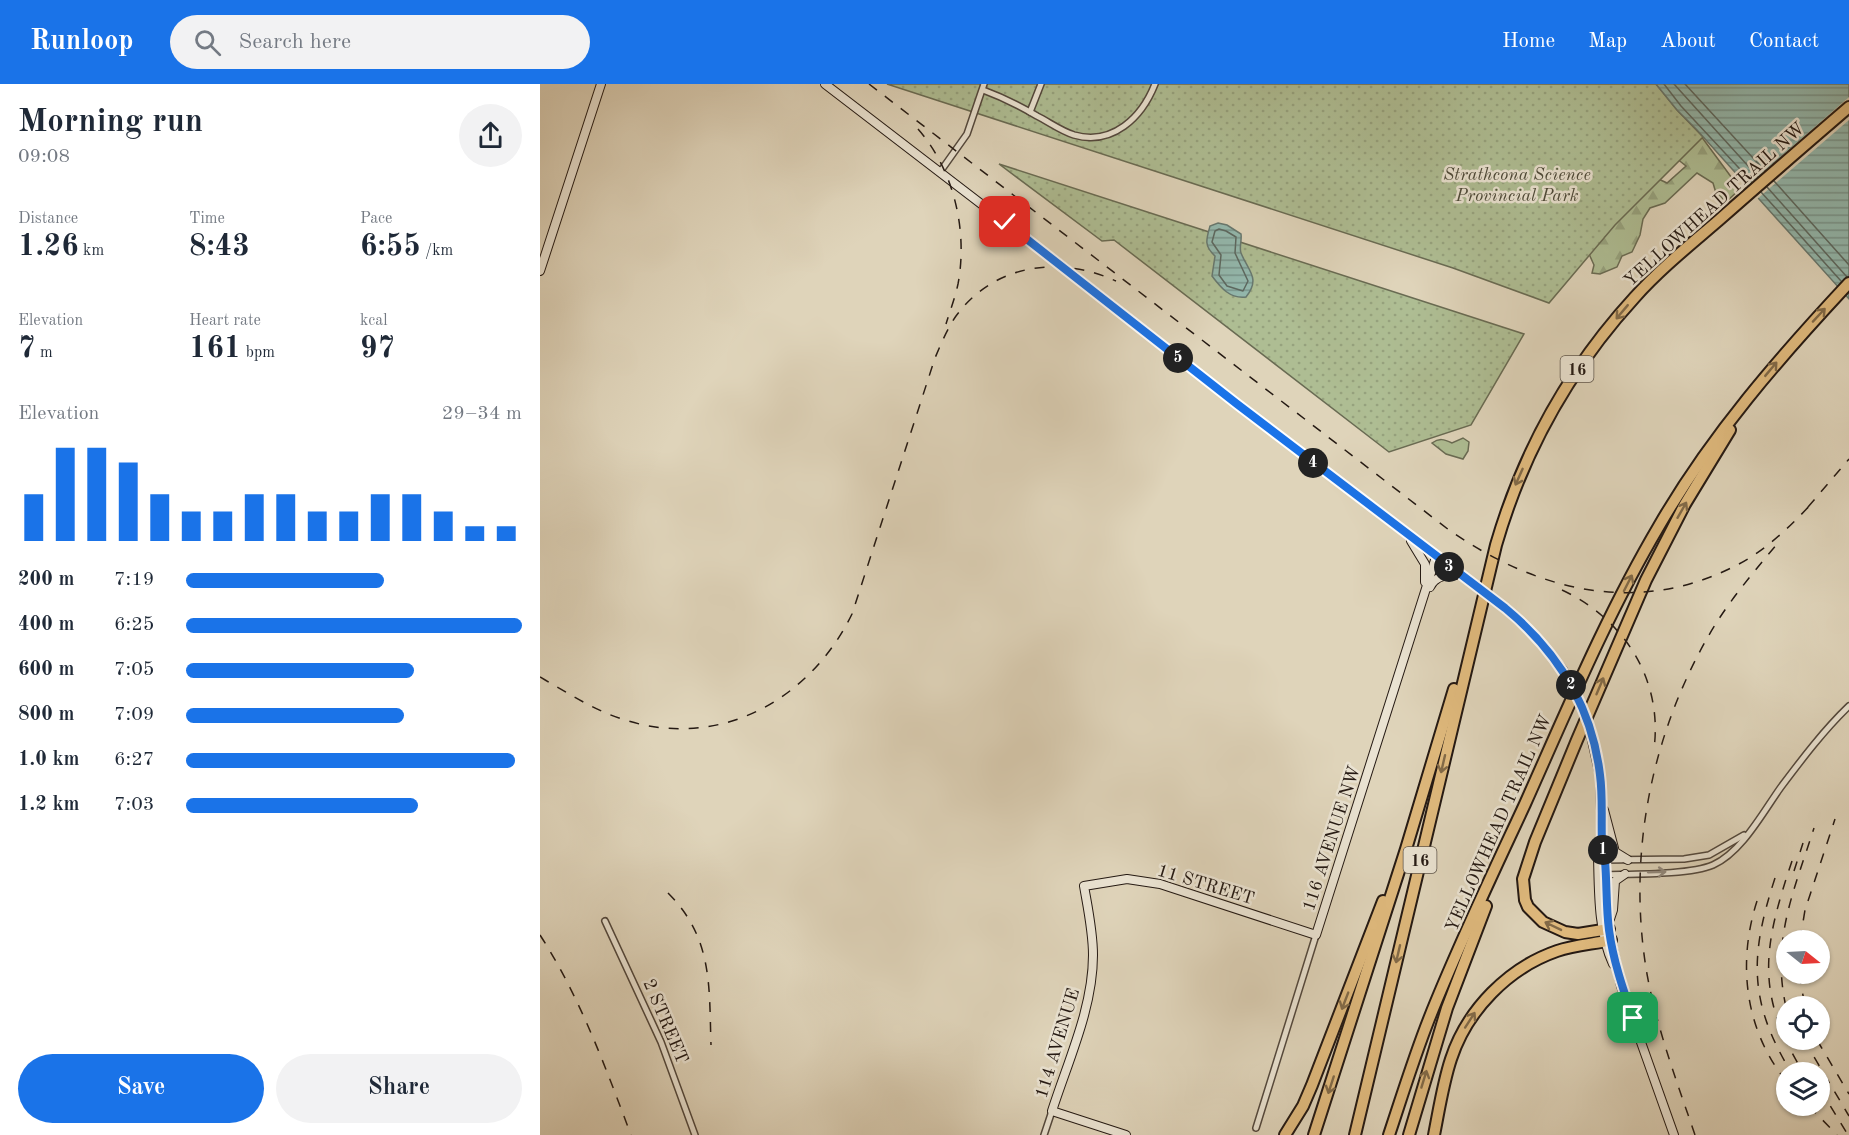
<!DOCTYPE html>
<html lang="en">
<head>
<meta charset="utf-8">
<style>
	body { margin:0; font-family:"Old Standard TT",serif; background:#f2f2f3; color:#1f2937; height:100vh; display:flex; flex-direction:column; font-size:22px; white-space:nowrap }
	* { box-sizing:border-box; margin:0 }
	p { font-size:20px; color:#747a83 }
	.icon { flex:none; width:33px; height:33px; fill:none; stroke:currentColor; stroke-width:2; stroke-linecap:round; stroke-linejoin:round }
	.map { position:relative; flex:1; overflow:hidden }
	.drawer { display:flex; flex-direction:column; background:#fff; width:540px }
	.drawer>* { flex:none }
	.needle { width:39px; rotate:108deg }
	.tools { position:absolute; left:1236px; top:846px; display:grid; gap:12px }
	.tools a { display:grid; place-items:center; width:54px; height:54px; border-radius:50%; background:#fff; box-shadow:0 2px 4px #0004; font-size:30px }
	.pin { position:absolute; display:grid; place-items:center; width:51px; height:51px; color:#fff; margin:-26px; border-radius:12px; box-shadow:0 3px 9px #0006 }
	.km { position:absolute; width:30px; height:30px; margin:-15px; border-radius:50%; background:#222; color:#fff; font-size:16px; line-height:30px; text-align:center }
	.round { display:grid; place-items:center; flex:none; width:63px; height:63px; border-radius:32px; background:#f2f2f3 }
	.overview { display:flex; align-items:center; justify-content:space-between; height:102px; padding:0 18px }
	h1 { font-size:33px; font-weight:800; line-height:45px }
	.figures { display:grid; grid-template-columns:repeat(3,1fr); gap:9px; height:102px; padding:6px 18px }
	.figures div { display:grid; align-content:center }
	.figures b { font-size:30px; font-weight:800 }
	.figures small { font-size:16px; font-weight:400 }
	.figures p { font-size:16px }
	.chart { height:168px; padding:12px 18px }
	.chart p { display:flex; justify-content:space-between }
	.chart svg { width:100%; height:108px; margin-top:6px; stroke:#1a73e8; stroke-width:6 }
	.button { display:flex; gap:12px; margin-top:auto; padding:12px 18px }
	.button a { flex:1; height:69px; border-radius:36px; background:#1a73e8; color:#fff; font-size:24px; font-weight:800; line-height:69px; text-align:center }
	.button a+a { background:#f2f2f3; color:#1f2937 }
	ul { padding:0 18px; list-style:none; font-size:20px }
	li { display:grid; grid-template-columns:96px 72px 1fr; align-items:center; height:45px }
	li i { height:15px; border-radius:8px; background:#1a73e8 }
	header { display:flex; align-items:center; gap:36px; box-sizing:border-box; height:84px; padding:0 30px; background:#1a73e8; color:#fff }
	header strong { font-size:28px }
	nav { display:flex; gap:33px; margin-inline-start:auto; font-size:21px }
	.search { width:420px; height:54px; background:#f2f2f3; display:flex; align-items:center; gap:15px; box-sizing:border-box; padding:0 21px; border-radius:33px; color:#747a83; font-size:22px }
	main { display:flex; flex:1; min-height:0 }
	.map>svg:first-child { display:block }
</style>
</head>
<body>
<header>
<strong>Runloop</strong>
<div class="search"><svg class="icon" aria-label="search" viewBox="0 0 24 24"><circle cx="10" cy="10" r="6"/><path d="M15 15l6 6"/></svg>Search here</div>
<nav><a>Home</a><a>Map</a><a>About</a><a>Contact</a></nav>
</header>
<main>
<section class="drawer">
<div class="overview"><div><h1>Morning run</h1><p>09:08</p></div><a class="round"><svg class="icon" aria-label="share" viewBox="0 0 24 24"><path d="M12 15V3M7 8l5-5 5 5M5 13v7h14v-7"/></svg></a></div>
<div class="figures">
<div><p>Distance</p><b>1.26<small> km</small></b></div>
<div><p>Time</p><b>8:43</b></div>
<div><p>Pace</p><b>6:55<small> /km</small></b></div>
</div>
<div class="figures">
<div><p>Elevation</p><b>7<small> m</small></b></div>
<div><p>Heart rate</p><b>161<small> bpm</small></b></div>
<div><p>kcal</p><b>97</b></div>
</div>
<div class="chart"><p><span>Elevation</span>29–34 m</p>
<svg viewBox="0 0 160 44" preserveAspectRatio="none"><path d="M5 44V25M15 44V6M25 44V6M35 44V12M45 44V25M55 44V32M65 44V32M75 44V25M85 44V25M95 44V32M105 44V32M115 44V25M125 44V25M135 44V32M145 44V38M155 44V38"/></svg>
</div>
<ul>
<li><b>200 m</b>7:19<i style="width:59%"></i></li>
<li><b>400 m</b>6:25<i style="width:100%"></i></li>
<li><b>600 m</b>7:05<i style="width:68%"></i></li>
<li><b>800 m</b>7:09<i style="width:65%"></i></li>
<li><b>1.0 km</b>6:27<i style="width:98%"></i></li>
<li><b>1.2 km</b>7:03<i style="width:69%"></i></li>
</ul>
<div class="button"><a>Save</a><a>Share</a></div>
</section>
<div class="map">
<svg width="1309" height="1051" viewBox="0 0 1309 1051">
	<defs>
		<pattern id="forest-firs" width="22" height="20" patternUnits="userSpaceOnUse" patternTransform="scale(1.5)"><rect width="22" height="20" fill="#aebd93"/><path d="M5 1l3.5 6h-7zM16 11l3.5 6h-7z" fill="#96a27e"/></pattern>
		<pattern id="park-dots" width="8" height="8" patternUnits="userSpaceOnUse" patternTransform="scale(1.5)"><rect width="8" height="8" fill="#aebd93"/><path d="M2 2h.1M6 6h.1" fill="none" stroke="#96a27e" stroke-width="1.8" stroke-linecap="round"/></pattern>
		<pattern id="water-rules" width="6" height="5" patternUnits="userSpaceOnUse" patternTransform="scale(1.5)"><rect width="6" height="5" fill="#93b8ad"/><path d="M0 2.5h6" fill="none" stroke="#78958c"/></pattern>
	</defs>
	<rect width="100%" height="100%" fill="#dfd4ba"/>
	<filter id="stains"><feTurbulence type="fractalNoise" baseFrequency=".00333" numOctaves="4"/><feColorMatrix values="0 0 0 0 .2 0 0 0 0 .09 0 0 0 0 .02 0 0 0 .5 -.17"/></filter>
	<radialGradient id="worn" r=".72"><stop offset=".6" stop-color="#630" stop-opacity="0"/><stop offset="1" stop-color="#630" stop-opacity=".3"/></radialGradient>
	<g fill="url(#forest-firs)" stroke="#696b53" stroke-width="1.5">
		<path d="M 1158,48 L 1200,105 L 1186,118 L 1176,109 L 1173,99 L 1157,89 L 1125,119 L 1110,124 L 1103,135 L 1100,151 L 1092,168 L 1082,172 L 1077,183 L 1060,190 L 1052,189 L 1054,181 L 1044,159 L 1110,91 L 1127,99 L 1146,82 L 1136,74 Z"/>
		<path d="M 923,354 L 929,358 L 928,367 L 923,375 L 906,370 L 892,359 C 899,354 904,355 912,359 Z"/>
	</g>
	<g fill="url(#park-dots)" stroke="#696b53" stroke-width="1.5">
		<path d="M 347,0 L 1116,0 L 1137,26 L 1163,53 L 1075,141 L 1009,219 L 913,184 Z"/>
		<path d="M 459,80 L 984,250 L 931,341 L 849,368 L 574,156 L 562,157 Z"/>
	</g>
	<g fill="url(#water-rules)" stroke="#67786f" stroke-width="1.5">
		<path d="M 1116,0 L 1309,0 L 1309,215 L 1157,46 L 1137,26 Z"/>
		<path d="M 678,139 L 687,141 L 701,150 C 702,156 699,164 701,169 C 708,187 721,194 706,213 C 690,215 681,204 672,192 L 675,172 C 664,162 666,156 670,142 Z"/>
	</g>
	<path fill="#dfd4ba" d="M 1309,13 L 1309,36 L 1216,116 L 1205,104 Z"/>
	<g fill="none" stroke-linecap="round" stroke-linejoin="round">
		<g stroke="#5c6860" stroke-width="1.5">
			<path d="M 1124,0 L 1141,22 L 1212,98"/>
			<path d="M 1134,0 L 1218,93"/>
			<path d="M 1145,0 L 1225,87"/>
			<path d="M 1234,97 L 1309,181"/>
			<path d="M 1227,103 L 1307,193"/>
			<path d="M 1221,108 L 1301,197"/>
			<path d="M 679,145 L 686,147 L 696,153 L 695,169 L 708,197 L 703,207 L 687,202 L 679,191 L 681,171 L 672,158 L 675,147 Z"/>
		</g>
		<defs>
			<g id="street">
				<path d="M 443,6 C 462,13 480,22 497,32 C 509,38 521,47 534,51 C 573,62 602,33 615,0"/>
				<path d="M 490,28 L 501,0"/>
				<path d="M 400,88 L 427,50 L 444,0"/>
				<path d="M 1063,776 L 1144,775 L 1169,771 L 1204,751"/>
				<path d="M 1063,791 C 1090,790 1150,791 1173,781 C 1202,768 1223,728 1241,703 C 1262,675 1284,646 1309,622"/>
				<path d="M 65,837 L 121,958 L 155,1051"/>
				<path d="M 716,1044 L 776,851"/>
				<path d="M 504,1051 L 512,1027"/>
			</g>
			<g id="secondary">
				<path d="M 285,0 L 522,182 L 697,320 L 921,491"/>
				<path d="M 0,187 L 61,0"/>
				<path d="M 871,457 L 885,480 L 885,498"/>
				<path d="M 890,503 C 895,492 908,490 918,491"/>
				<path d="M 965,524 L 993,550 L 1023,586"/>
				<path d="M 1049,643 L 1060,692 L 1062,761 L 1065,776 L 1067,826 L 1071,856 L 1081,902 L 1134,1051"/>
				<path d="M 1064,726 L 1075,768 L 1088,776"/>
				<path d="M 1062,763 L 1058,772 C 1059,808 1058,847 1073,880"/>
				<path d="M 1070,835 L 1073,826 L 1075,797 L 1085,790"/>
				<path d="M 586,1051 L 512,1027 C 528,977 553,924 553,871 C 553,848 548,825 544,802 L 587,795 L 620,800 L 776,851 L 896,473"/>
			</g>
			<g id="highway">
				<path d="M 1069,845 L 1038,850 L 1025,848 L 1003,838 L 988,823 L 985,816 L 983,795 L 995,758 L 1037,656 L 1106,496 L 1145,420 L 1190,346"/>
				<path d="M 745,1051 L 763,1022 L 772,1001 L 843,817"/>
				<path d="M 774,1051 L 866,765 L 914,605"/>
				<path d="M 815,1051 L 956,461 C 983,368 1029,285 1095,213 C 1120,185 1150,161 1179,136 C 1222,98 1266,60 1309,23"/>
				<path d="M 849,1051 C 862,1012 874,973 889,935 C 918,862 952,791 985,720 C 1027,626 1067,530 1119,442 C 1171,352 1239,274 1309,199"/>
				<path d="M 869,1051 L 907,924 L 946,822"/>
				<path d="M 894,1051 C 899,1026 903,999 911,975 C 927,926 968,884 1017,867 C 1035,861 1053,860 1071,856"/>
			</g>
		</defs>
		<use href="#street" stroke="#53483d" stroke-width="8"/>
		<use href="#secondary" stroke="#241913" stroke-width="10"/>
		<use href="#highway" stroke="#241913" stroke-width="14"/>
		<use href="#street" stroke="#eae3d2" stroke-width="5"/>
		<use href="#secondary" stroke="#eae3d2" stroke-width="8"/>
		<use href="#highway" stroke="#e0ba7d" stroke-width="10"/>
		<g stroke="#241913" stroke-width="1.5" stroke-dasharray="10 10" stroke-linecap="butt">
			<path d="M 329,0 L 909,446 C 994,505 1093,532 1191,484 C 1223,469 1249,444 1273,418"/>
			<path d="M 378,45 C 414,86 428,147 418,200 C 415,214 410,227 406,240"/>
			<path d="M 1268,423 L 1309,375"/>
			<path d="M 1022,506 C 1084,535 1123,595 1114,665"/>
			<path d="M 0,593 C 28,609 55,627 85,636 C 180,666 270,616 312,530 L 395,274 C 401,260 407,245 416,232 C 454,180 519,171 576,197"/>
			<path d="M 1252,777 C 1224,861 1214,908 1263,988"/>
			<path d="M 1254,787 L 1263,759"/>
			<path d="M 1235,794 C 1210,871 1208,917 1251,988"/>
			<path d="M 128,809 C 173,854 169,902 171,961"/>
			<path d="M 1217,817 C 1197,879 1205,946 1246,997"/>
			<path d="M 0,851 C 40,913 65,982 91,1051"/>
			<path d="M 1260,856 L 1265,826 L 1295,735"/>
			<path d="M 1259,890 L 1265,922"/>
			<path d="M 1246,923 C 1231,856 1254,807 1274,744"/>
			<path d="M 1264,956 L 1309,1032"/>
			<path d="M 1277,956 L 1309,1010"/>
			<path d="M 1280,1005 L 1308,1051"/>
			<path d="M 1269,1022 L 1297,1051"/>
			<path d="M 1155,1051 C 1137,998 1117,945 1107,890 C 1087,774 1110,653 1169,551 C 1188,518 1213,489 1237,460"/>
		</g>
		<defs>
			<g id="secondary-bridge">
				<path d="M 921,491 L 965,524"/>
				<path d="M 1023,586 L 1043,625 L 1049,643"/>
			</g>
		</defs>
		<use href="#secondary-bridge" stroke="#241913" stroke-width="10" stroke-linecap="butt"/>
		<use href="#secondary-bridge" stroke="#eae3d2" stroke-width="8"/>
	</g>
	<defs><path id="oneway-shaft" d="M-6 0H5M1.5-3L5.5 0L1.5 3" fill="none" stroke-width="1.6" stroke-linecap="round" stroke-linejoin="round" transform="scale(1.5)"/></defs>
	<g stroke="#826a48">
		<use href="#oneway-shaft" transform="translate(1082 228) rotate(130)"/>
		<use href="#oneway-shaft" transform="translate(1279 231) rotate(-47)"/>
		<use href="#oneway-shaft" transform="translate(1231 285) rotate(-50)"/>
		<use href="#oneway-shaft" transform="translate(979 393) rotate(114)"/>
		<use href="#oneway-shaft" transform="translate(1142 426) rotate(-60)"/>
		<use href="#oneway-shaft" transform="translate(1088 499) rotate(-63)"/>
		<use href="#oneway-shaft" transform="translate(1060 602) rotate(-67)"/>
		<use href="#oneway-shaft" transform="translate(903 680) rotate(103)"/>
		<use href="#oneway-shaft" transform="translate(1013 842) rotate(-154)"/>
		<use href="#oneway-shaft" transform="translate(858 870) rotate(103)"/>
		<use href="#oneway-shaft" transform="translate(805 917) rotate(111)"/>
		<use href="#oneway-shaft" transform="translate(930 936) rotate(-57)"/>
		<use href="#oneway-shaft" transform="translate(884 995) rotate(-73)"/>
		<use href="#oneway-shaft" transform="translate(791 1001) rotate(108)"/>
	</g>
	<use stroke="#91887c" href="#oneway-shaft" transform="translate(1117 788) rotate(-2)"/>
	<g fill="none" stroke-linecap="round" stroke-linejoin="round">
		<defs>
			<path id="route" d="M 465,138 L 697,320 L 965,524 C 1017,567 1052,623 1060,691 C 1063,713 1061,736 1062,759 C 1063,765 1065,771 1065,777 C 1067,800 1066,823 1069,846 C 1073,876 1083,905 1093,934"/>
		</defs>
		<use href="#route" stroke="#fff" stroke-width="12"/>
		<use href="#route" stroke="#1a73e8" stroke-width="8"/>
	</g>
	<g text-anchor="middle" stroke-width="5" stroke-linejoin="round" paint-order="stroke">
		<g fill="#eae3d2" stroke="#5f564c" stroke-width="1.5">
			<rect x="1020.5" y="272" width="33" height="26" rx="4.5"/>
			<rect x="863.5" y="763" width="33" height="26" rx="4.5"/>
		</g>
		<g font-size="16" font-weight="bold" fill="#241913">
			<text x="1037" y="291">16</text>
			<text x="880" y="782">16</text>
		</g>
		<g font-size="18" font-style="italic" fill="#4d4a39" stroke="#eae3d2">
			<text x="977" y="96">Strathcona Science<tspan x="977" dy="21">Provincial Park</tspan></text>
		</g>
		<g font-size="18" fill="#241913" stroke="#eae3d2">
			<text transform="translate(1174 120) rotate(-42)" y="6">YELLOWHEAD TRAIL NW</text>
			<text transform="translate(958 739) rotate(-66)" y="6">YELLOWHEAD TRAIL NW</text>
			<text transform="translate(791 754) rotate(-72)" y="6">116 AVENUE NW</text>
			<text transform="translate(666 800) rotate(17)" y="6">11 STREET</text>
			<text transform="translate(126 937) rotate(67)" y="6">2 STREET</text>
			<text transform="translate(517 959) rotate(-73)" y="6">114 AVENUE</text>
		</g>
	</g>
	<rect width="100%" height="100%" filter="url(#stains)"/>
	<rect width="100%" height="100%" fill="url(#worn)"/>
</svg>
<div class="tools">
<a><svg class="needle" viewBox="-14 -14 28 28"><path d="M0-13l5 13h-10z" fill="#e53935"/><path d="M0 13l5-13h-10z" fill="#747a83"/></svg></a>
<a><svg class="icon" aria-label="locate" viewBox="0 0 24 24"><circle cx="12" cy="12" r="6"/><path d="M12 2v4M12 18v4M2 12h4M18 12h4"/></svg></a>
<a><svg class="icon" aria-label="layers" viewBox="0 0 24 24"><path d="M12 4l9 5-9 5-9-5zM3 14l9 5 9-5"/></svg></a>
</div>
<div class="pin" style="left:1093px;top:934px;background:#1e9e55"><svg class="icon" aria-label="arrive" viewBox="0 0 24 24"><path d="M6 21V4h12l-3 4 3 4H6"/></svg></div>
<div class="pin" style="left:465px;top:138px;background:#d93025"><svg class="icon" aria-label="check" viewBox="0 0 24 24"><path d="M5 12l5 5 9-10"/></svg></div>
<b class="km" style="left:1063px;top:766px">1</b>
<b class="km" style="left:1031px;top:601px">2</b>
<b class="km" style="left:909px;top:483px">3</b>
<b class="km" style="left:773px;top:379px">4</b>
<b class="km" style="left:638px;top:274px">5</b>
</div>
</main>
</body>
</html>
